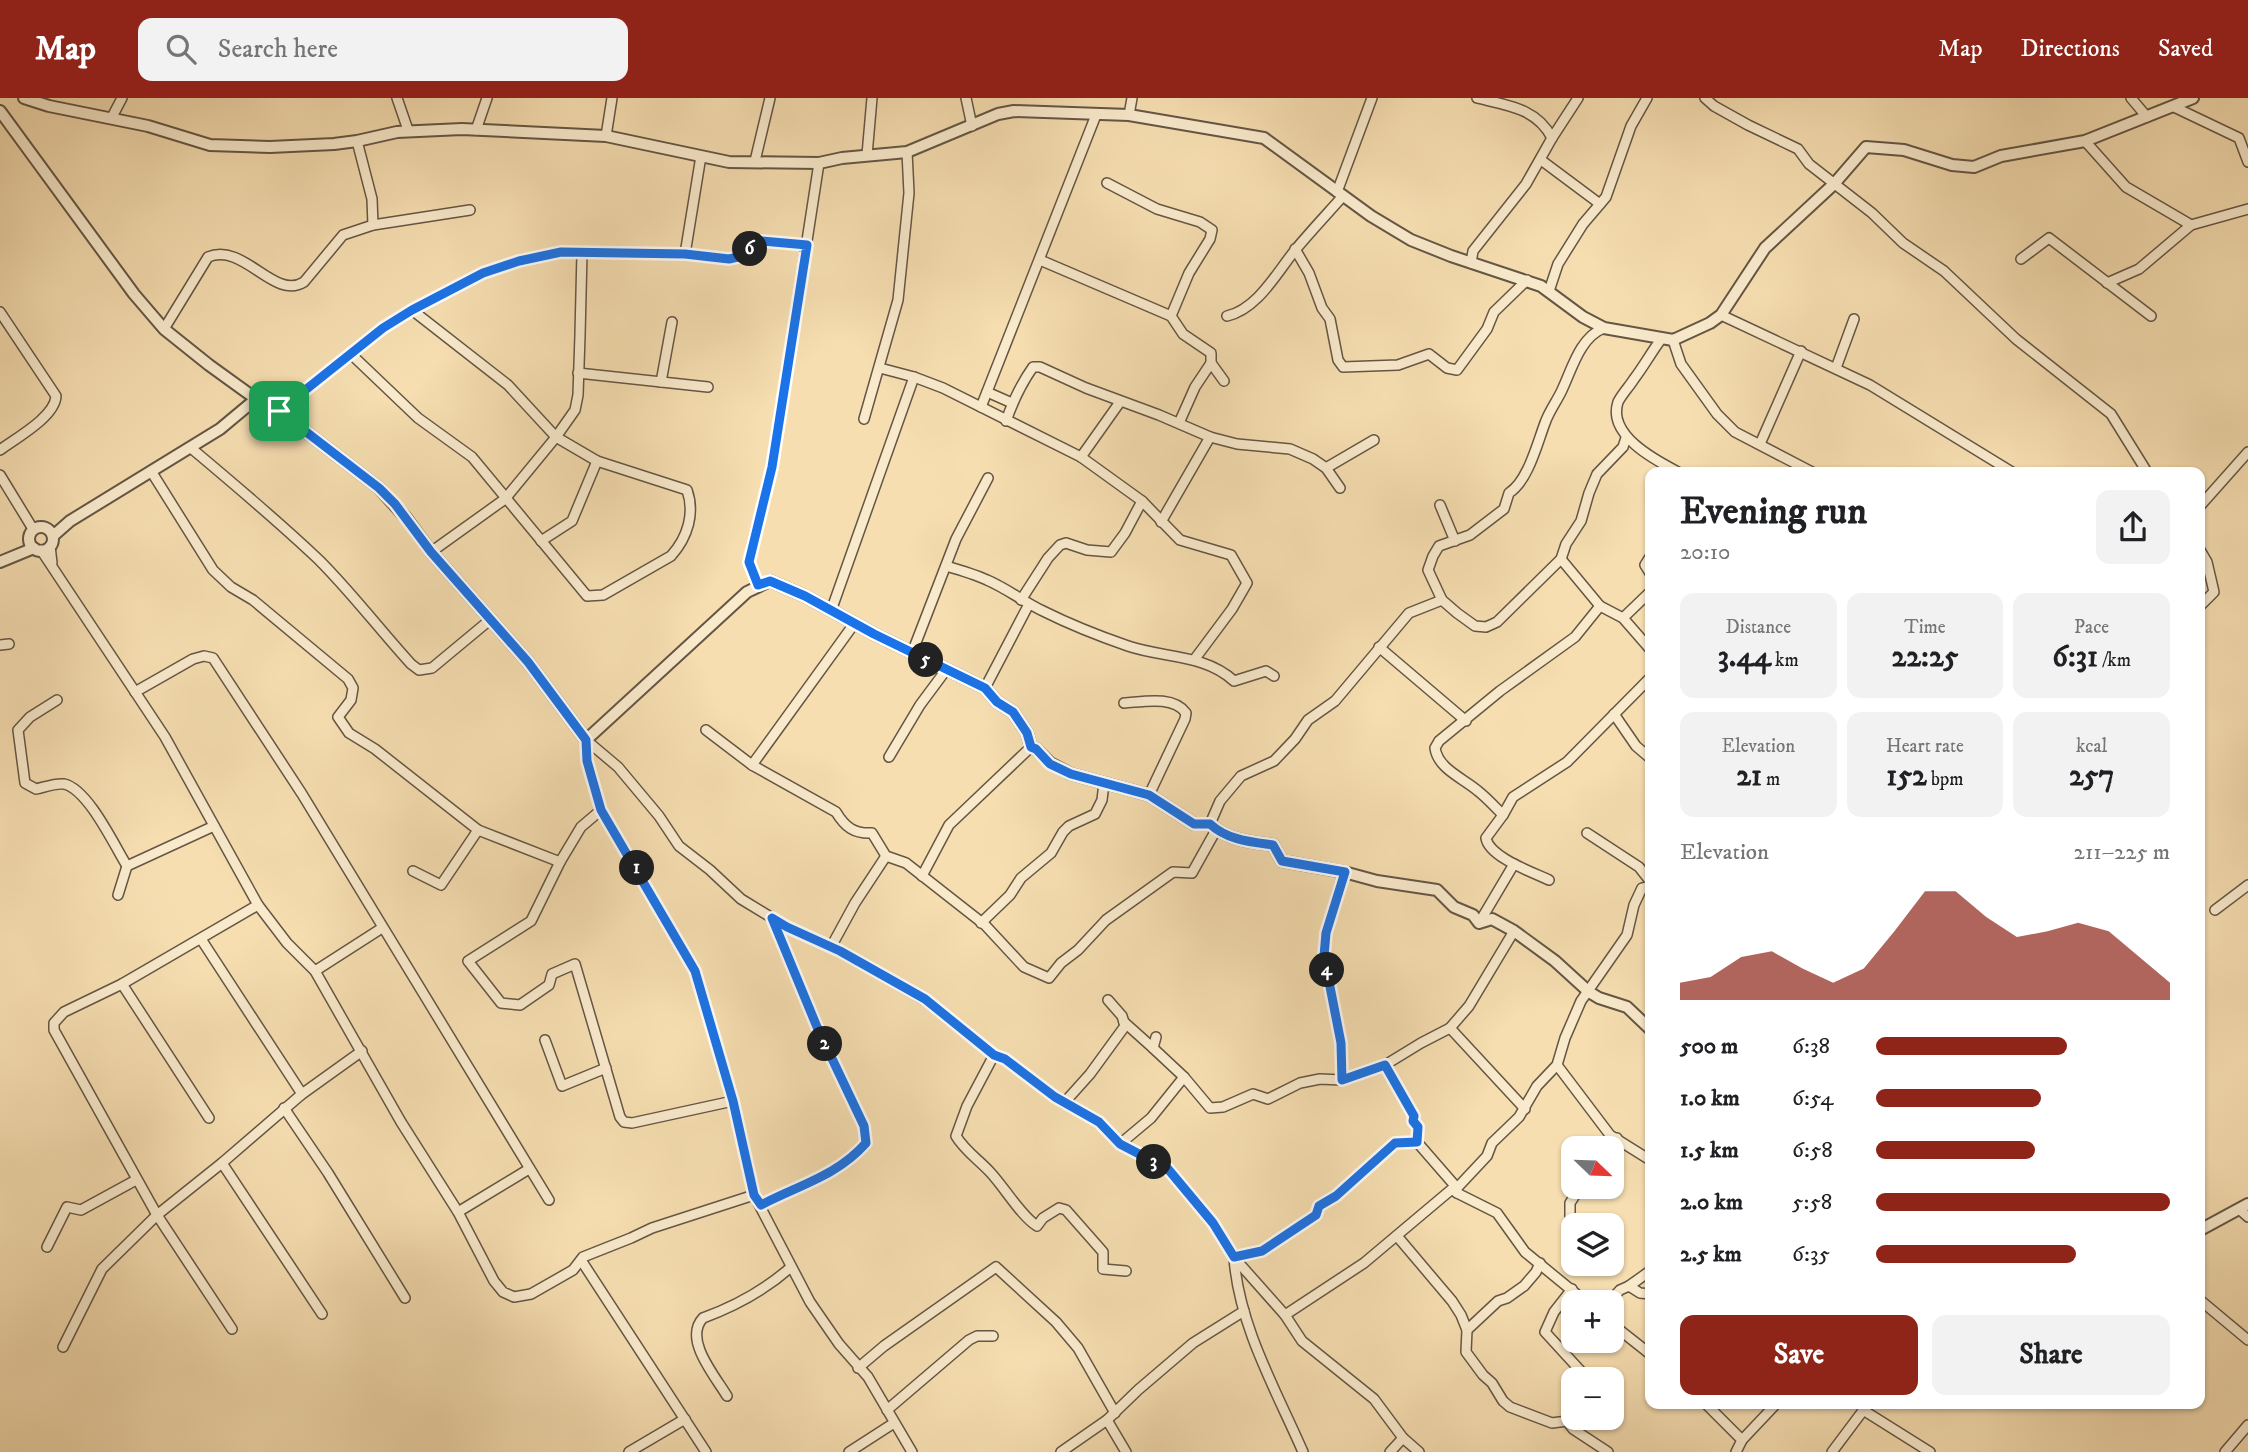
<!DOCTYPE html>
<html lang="en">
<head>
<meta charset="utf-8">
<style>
	body { margin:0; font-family:"IM FELL DW Pica",serif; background:#f2f2f2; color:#202124; height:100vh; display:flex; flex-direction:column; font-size:26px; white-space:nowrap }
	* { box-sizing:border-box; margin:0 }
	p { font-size:23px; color:#757577 }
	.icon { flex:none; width:38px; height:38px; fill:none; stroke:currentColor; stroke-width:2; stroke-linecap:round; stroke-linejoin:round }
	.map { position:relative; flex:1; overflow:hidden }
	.panel { position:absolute; left:1645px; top:369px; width:560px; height:942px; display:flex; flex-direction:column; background:#fff; border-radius:14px; box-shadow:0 2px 5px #0004 }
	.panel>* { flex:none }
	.needle { width:46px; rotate:113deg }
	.fabs { position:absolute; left:1561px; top:1038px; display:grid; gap:14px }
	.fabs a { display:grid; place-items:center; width:63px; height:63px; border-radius:14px; background:#fff; box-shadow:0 2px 5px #0004; font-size:35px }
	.pin { position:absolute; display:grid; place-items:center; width:60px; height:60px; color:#fff; margin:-30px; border-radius:14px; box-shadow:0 4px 10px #0006 }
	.km { position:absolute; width:35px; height:35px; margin:-18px; border-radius:50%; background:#222; color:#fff; font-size:19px; line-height:35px; text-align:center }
	.round { display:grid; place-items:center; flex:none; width:74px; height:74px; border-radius:14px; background:#f2f2f2 }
	.overview { display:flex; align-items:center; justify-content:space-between; height:119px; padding:0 35px }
	h1 { font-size:38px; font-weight:700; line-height:52px }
	.figures { display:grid; grid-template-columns:repeat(3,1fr); gap:10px; height:119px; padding:7px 35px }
	.figures div { display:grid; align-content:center; border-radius:14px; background:#f2f2f2; text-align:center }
	.figures b { font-size:30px; font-weight:700 }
	.figures small { font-size:19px; font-weight:400 }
	.figures p { font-size:19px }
	.chart { height:196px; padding:14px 35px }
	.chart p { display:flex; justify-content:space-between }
	.chart svg { width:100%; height:126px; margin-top:7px; fill:#8f2418; opacity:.7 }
	.primary-button { display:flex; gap:14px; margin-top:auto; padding:14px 35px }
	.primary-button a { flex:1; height:80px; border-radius:14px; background:#8f2418; color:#fff; font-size:28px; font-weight:700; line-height:80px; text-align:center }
	.primary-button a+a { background:#f2f2f2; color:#202124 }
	ul { padding:0 35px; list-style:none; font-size:23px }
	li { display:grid; grid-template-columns:112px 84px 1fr; align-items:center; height:52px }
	li i { height:18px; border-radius:9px; background:#8f2418 }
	header { display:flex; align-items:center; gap:42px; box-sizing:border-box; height:98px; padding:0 35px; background:#8f2418; color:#fff }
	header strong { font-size:33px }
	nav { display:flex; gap:38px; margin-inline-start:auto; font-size:24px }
	.search { width:490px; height:63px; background:#f2f2f2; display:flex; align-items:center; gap:18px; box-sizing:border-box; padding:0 24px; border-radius:14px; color:#757577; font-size:26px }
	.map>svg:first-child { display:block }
</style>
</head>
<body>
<header>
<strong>Map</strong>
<div class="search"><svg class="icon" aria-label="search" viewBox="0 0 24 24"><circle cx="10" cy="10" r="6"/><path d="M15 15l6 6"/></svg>Search here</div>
<nav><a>Map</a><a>Directions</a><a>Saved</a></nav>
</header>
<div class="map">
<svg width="2248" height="1354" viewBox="0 0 2248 1354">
	<rect width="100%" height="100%" fill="#f6deb1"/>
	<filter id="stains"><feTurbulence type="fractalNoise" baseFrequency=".00286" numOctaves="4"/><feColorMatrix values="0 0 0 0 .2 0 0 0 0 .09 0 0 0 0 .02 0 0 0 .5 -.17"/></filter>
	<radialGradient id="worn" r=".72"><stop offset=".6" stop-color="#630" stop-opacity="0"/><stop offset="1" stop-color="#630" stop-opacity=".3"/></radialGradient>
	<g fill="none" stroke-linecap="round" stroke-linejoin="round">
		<defs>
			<g id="minor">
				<path d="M 397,0 L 408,32"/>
				<path d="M 966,0 L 972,28"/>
				<path d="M 1477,0 C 1506,7 1537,10 1552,40"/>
				<path d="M 1705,0 L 1714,8 L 1748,27 L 1798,51 L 1809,66 L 1872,115 L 1903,145 L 1944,173 L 2016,241 L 2111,316 L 2147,374"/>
				<path d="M 2131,0 L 2147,19"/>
				<path d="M 2174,9 L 2239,40 L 2248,64"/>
				<path d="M 1129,17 L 1132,0"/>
				<path d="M 112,19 L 122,0"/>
				<path d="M 476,32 L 487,0"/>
				<path d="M 606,38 L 612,0"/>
				<path d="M 357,43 L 372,101 L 373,127"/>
				<path d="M 2085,43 L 2126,89 L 2191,127 L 2139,171 L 2107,185"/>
				<path d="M 867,57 L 872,0"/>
				<path d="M 1541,62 L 1600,106"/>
				<path d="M 755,63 L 770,0"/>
				<path d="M 1107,85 L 1157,111 L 1200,124 L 1212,132 L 1210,141 L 1189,175 L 1171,218"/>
				<path d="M 1337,94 L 1372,0"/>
				<path d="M 2191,127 L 2248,111"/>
				<path d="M 1295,151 L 1309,175 L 1322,210 L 1330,221 L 1338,262 L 1343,269 L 1398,267 L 1429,256 L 1447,270 L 1457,272 L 1487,231 L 1494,214 L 1527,182"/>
				<path d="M 685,156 L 701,58"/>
				<path d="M 2021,161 L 2049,140 L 2151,218"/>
				<path d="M 1040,162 L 1171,218 L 1183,236 L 1211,255 L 1211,265 L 1195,289 L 1179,325"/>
				<path d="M 1471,165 L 1473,153 L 1526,86 L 1552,40 L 1578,0"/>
				<path d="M 1549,193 L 1558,166 L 1583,126 L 1606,99 L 1631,28 L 1647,0"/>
				<path d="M 0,214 L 56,298 C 55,319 16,340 0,352"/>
				<path d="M 1721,217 L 1870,287 L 2012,374"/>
				<path d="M 1227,218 C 1258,211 1277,174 1296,151 C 1311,133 1327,116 1343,98"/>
				<path d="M 1604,230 C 1580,239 1572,271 1562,292 C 1557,303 1549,313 1545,325 C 1537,346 1528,383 1509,395 L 1504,411 L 1470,437 L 1439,448 L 1433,458 L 1428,472 L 1442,502 L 1457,515 L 1475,528 L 1486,529 L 1497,524 L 1561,461 L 1566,446 L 1581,423 L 1589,395 L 1597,376 L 1623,349 L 1626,340"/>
				<path d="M 164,231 L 208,159 C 244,144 274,203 304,184 L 343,137 L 373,127 L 470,112"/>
				<path d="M 1662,240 C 1652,253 1644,268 1634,281 C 1629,289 1622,296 1618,304 C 1607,337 1655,362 1678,374"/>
				<path d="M 1673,242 L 1681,266 L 1717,316 L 1735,334 L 1812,374"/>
				<path d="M 352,257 L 418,320 L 472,359 L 587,498 L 603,497 L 671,458 C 688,439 695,415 687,392 L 597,363 L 556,339 L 508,287 L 412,212"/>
				<path d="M 1211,265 L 1224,283"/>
				<path d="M 880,270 L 914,279 L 943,290 L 1081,359 L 1142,403 L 1180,442 L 1231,457 L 1247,485 L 1232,511 L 1194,562"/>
				<path d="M 1836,270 L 1854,221"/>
				<path d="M 578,275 L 708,289"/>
				<path d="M 661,284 L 672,224"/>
				<path d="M 987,294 L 1012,305"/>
				<path d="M 981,309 L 1096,17"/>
				<path d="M 279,313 L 383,230 L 412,212 L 483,175 L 519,163 L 561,154 L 685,156 L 729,161 L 738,159 L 761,143 L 807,147"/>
				<path d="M 864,321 L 898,202 L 909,95 L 907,54"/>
				<path d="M 1006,323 C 1013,303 1021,286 1033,269 L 1040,269 L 1086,290 L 1159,317 L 1210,339 L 1237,346 L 1290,351 L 1313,361 L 1326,370 L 1340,390"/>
				<path d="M 1760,346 L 1801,253"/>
				<path d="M 191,350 C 234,386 278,423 319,462 C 352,495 380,532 411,566 L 419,572 L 432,570 L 491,521"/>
				<path d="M 1081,359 L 1120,304"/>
				<path d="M 1326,370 L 1374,342"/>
				<path d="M 151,373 L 213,472 L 231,489 L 253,502 L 348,581 L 353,590 L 351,602 L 338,619 L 349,635 L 375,651 L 478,732 L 560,764"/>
				<path d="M 0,377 L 33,431"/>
				<path d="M 1440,407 L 1455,443"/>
				<path d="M 2200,408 L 2248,354"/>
				<path d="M 1161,424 L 1210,339"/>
				<path d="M 541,443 L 572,423 L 597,363"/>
				<path d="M 50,448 L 52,465"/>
				<path d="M 41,452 L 165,639 L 258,807 L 287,845 L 315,873 L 401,1024 L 458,1114 L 494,1183 L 503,1194 L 514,1199 L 531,1196 L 573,1172 L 583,1159 L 631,1140 L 652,1130 L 754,1097"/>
				<path d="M 2200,452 L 2207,464 L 2214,494 L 2200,508"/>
				<path d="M 431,454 L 505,401 L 556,339 L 575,312 L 578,297 L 580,237 L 582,155"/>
				<path d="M 1650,459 L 1645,467 L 1650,475"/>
				<path d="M 1561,461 L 1600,508 L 1623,520 L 1650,551"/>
				<path d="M 946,468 C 960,472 974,476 987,482 C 1006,490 1024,504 1043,513 C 1071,527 1099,538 1128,548 C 1163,560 1205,556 1234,583 L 1266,573 L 1274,578"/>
				<path d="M 758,487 L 749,464 L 752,448 L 772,369 L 819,65"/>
				<path d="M 1021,502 L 1048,460 L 1060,447 L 1066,445 L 1087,452 L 1111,454 L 1125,435 L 1142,403"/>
				<path d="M 831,513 L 914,279"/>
				<path d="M 1623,520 L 1650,494"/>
				<path d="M 0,547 L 9,546"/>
				<path d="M 1379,549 L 1466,623"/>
				<path d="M 912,555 L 956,441 L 988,380"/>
				<path d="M 985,590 L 1029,506"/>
				<path d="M 135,594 L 193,561 L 204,558 L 213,560 L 302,696 L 549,1102"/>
				<path d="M 57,602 L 30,619 L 18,632 L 25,685 L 36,691 C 45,689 55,685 64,686 C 88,691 114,747 127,768"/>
				<path d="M 1124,605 C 1142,604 1173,597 1186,615 L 1185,621 L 1149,697"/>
				<path d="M 1614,616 L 1636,648 L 1650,660"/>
				<path d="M 706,632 L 752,667 L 836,714 C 845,729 854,736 872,735 L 886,758 L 906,765 L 985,827 L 1024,869 L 1049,880 L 1061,865 L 1078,852 L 1106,822 L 1173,774 L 1192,775 L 1216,732"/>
				<path d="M 586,642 L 618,669 L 659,718 L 679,748 L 710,772 L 741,801 L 787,829 L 840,853 L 925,902 L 994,957 L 1005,961 L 1055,999 L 1099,1024 L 1120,1046 L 1169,1071 L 1213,1125 L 1238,1164 L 1285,1217 L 1302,1243 L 1374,1301 L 1403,1340 L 1419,1354"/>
				<path d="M 586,642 L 587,663 L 601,712 L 695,873 L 733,1003 L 754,1097 L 810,1204 L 839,1246 L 868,1279 L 912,1354"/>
				<path d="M 889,659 L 920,607 L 946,572"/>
				<path d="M 752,667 L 854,526"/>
				<path d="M 601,712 L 581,729 L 560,764 L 531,823 L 468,863 L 501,905 L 520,907 L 549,887 L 552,876 L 575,866 L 620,1019 L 624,1024 L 632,1025 L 733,1003"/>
				<path d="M 1503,717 C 1495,709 1487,700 1478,693 C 1463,680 1438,671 1435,650 L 1439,643 L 1500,593 L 1575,539 L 1600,508"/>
				<path d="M 1210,726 L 1220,703 L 1241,678 L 1274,663 L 1295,641 L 1308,622 L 1335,603 L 1409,515 L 1442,502"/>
				<path d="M 1587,735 L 1639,769 L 1650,783"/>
				<path d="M 413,773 L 441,787 L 478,732"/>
				<path d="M 922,778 L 949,727 L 1031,649"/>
				<path d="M 1549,782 C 1532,774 1489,759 1486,740 L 1503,717 L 1513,699 L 1567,664 L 1650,580"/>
				<path d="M 118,797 L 127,768 L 214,728"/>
				<path d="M 2215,812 L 2248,787"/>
				<path d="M 981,825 L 1010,797 L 1021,780 L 1051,755 L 1063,734 L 1069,728 L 1095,716 L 1102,702 L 1104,685"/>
				<path d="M 1479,825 L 1514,766"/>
				<path d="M 201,841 L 302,996"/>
				<path d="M 831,849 L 855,805 L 886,758"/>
				<path d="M 315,873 L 382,830"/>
				<path d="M 122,886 L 209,1020"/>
				<path d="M 1124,924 L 1153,950"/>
				<path d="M 1450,930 L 1525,1011"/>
				<path d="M 1156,939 L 1153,950 L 1184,979 L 1210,1010 L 1223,1009 L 1253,996 L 1268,1001 L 1300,985 L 1320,981 L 1342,982 L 1385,967 L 1421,945 L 1450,930 L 1469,908 L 1514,833"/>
				<path d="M 545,942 L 562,988 L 606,970"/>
				<path d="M 994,957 L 967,1008 L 956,1038 C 964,1052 979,1062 990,1074 C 1005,1090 1021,1118 1037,1128 L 1043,1120 L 1059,1110 L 1066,1112 L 1103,1154 L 1103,1171 L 1126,1173"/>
				<path d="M 1557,967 L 1610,1037 L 1650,1062"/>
				<path d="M 1342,982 L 1341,945 L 1324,858 L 1326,835 L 1344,774"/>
				<path d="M 1064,1005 L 1090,976 L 1125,928 L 1122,918 L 1108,902"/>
				<path d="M 284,1010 L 328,1075 L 405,1200"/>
				<path d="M 1417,1044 L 1457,1090"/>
				<path d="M 1120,1046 L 1151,1020 L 1184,979"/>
				<path d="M 1612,1063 L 1615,1061 L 1617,1040"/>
				<path d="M 222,1065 L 322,1216"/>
				<path d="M 1457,1095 L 1497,1115 L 1525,1154 L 1586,1204"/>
				<path d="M 761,1107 C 799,1087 837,1078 866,1045 L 864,1028 L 817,929 L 772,820"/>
				<path d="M 2239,1111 L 2248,1119"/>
				<path d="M 458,1114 L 529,1071"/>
				<path d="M 1570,1118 L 1570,1105 L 1581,1088"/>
				<path d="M 1397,1138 L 1452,1203 L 1461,1217 L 1467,1232 L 1466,1254 L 1483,1277 L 1492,1285 L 1503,1303 L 1510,1309 L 1552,1325 L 1567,1323 L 1573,1315"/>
				<path d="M 47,1149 L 67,1109 L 81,1112 L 136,1082"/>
				<path d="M 1234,1159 L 1262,1153 L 1316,1117 L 1319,1108 L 1336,1098 L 1395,1045 L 1417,1044 L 1418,1029 L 1413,1023 L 1414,1018 L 1385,967"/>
				<path d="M 1234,1160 C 1239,1228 1276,1292 1303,1354"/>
				<path d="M 581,1162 L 706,1354"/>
				<path d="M 1629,1188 L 1650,1173"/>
				<path d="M 1572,1191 L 1554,1214 L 1545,1234 L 1588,1281"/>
				<path d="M 2200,1202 L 2248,1242"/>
				<path d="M 1609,1204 L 1620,1192 L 1629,1188 L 1640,1195 L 1650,1196"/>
				<path d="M 1285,1217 L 1364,1165 L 1452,1091 L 1457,1095 L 1457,1090 L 1487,1058 L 1492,1045 L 1519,1019 L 1537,988 L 1557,967 L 1565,940 L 1581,903 L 1627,837 L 1634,807 L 1642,790 L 1650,788"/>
				<path d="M 1612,1226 L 1650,1256"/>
				<path d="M 232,1231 L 157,1117 L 54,932 L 54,925 L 64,914 L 122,886 L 258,807"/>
				<path d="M 1467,1232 L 1498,1203 L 1507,1200 L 1524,1188 L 1536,1174 L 1540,1165"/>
				<path d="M 63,1249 L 102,1171 L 157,1117 L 222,1065 L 302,996 L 362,953"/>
				<path d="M 858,1270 L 884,1248 L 996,1169 L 1056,1224 L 1078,1250 L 1115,1315"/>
				<path d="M 727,1298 C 715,1278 683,1241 703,1220 C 736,1208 765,1192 791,1169"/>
				<path d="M 1706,1306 L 1742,1342 L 1736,1354"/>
				<path d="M 887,1312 L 969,1242 L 977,1238 L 993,1238"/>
				<path d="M 1863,1312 L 1930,1354"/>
				<path d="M 1107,1322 L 1126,1354"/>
				<path d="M 1567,1323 L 1573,1331 L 1608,1354"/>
				<path d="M 1742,1342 L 1776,1306"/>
				<path d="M 629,1354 L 685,1321"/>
				<path d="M 849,1354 L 894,1325"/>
				<path d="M 1061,1354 L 1107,1322 L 1138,1292 L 1193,1245 L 1244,1213"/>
				<path d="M 1390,1354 L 1403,1340"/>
				<path d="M 1832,1354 L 1868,1306"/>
				<path d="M 2225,1354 L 2248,1327"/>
			</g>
			<g id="tertiary">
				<path d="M 24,0 L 49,8 L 148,28 L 210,47 L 270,49 L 334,46 L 357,43 L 397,34 L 462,31 L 606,38 L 729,64 L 819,65 L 842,60 L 907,54 L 998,16 L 1014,13 L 1129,17 L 1264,40 L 1371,118 L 1411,142 L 1451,158 L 1541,188 L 1583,219 L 1604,230 L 1673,242 L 1710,225 L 1721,217 L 1765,150 L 1834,86 L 1866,49 L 1904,52 L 1952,67 L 1974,69 L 2001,58 L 2085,43 L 2193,0"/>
				<path d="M 0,13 L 134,196 L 164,231 L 209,267 L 256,301 L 279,313 L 379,390 L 407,421 L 431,454 L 528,564 L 586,642 L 747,494 L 770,483 L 805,498 L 874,536 L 985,590 L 997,604 L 1013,614 L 1027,635 L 1031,649 L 1036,651 L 1050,665 L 1071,676 L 1149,697 L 1194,726 L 1210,726 C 1227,742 1251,744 1273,747 L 1282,763 L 1344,774 L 1377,783 L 1437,792 L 1454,809 L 1473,817 L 1479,825 L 1492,821 L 1514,833 L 1555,863 L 1589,894 L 1599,900 L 1627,909 L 1650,931"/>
				<circle cx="41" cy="441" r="12"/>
				<path d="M 53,438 L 70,423 L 220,331 L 256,301"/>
				<path d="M 0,464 L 34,450"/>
				<path d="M 2200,1132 L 2248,1106"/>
			</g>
		</defs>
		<use href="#minor" stroke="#645645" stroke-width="12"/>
		<use href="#tertiary" stroke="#645645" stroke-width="14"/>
		<use href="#minor" stroke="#f9eacc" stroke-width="9"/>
		<use href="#tertiary" stroke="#f9eacc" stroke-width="10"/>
	</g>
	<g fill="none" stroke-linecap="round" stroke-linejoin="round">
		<defs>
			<path id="route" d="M 761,143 L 807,147 L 772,369 L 749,464 L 758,487 L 770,483 L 805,498 L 874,536 L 985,590 L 997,604 L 1013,614 L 1027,635 L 1031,649 L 1036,651 L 1050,666 L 1071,676 L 1149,697 L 1194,726 L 1210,726 C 1227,742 1251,744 1273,747 L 1282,763 L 1345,774 L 1326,835 L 1324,858 L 1341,945 L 1342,982 L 1385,967 L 1414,1018 L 1413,1023 L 1418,1029 L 1417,1044 L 1395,1045 L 1336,1098 L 1319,1108 L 1316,1117 L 1262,1153 L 1234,1159 L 1213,1125 L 1168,1071 L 1120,1046 L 1099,1024 L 1055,999 L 1005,961 L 994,957 L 925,901 L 840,853 L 787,829 L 772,820 L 817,929 L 864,1028 L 866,1045 C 837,1078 799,1087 761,1107 L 754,1097 L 733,1003 L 695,873 L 601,712 L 587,663 L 586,642 L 528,564 L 431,454 L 395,406 L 379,390 L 279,313 L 383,230 L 412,212 L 483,175 L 519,163 L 561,154 L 685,156 L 729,161 L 738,159 Z"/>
		</defs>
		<use href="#route" stroke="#fff" stroke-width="14"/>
		<use href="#route" stroke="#1a73e8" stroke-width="9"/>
	</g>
	<rect width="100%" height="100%" filter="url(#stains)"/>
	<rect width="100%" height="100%" fill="url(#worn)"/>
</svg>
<div class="fabs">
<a><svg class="needle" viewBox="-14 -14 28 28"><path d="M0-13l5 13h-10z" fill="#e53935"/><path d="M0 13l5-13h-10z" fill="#757577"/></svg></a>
<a><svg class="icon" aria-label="layers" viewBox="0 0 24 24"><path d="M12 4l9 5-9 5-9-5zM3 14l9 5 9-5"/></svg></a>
<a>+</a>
<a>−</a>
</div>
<div class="pin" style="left:279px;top:313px;background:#1e9e55"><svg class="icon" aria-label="arrive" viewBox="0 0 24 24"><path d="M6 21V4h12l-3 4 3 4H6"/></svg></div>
<b class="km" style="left:637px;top:770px">1</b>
<b class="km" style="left:825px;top:946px">2</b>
<b class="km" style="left:1154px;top:1064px">3</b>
<b class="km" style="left:1327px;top:872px">4</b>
<b class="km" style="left:926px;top:562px">5</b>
<b class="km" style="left:750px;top:151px">6</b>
<section class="panel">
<div class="overview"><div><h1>Evening run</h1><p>20:10</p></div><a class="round"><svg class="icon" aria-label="share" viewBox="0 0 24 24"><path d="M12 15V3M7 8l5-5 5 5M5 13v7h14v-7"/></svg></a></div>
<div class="figures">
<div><p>Distance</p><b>3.44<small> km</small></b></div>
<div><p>Time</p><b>22:25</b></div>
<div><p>Pace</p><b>6:31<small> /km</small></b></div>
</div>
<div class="figures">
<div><p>Elevation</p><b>21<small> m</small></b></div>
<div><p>Heart rate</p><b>152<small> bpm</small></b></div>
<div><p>kcal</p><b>257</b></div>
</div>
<div class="chart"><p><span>Elevation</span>211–225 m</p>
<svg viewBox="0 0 160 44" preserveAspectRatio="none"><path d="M0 44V38L10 36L20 29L30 27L40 33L50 38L60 33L70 20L80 6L90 6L100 15L110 22L120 20L130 17L140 20L150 29L160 38V44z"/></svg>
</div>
<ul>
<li><b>500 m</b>6:38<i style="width:65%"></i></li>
<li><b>1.0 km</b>6:54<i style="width:56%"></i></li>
<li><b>1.5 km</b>6:58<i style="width:54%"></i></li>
<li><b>2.0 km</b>5:58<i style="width:100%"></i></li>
<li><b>2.5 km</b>6:35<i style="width:68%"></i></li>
</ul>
<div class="primary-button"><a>Save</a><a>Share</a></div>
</section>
</div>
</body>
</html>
